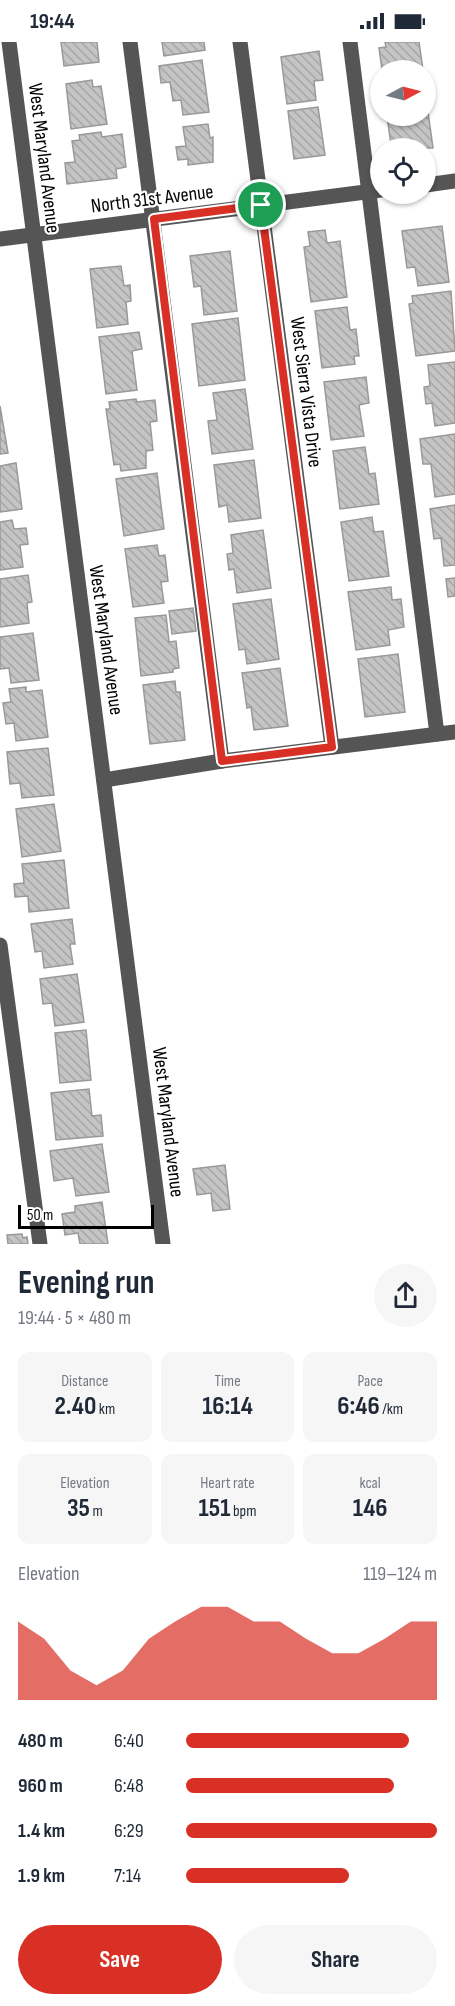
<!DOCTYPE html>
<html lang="en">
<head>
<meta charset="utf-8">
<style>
	body { margin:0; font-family:"Sofia Sans Condensed",sans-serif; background:#f6f6f7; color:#1f2937; height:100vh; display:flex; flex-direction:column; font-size:22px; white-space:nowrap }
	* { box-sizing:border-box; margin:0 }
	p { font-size:20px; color:#747a83 }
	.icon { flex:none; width:33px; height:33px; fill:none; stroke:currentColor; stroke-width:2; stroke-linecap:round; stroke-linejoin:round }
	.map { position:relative; height:1202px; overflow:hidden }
	.side { display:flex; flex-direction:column; background:#fff; flex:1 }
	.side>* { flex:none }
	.needle { width:39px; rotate:83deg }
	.controls { position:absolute; left:370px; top:18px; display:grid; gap:12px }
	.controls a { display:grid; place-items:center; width:66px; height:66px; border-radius:50%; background:#fff; box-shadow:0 2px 4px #0004; font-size:30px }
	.scale { position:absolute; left:18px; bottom:15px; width:136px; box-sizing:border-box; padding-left:6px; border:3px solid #000; border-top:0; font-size:16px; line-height:21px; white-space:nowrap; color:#000; -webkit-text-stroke:4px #fff; paint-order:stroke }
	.pin { position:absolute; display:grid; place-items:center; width:51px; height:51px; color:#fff; margin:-26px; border:3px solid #fff; border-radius:50%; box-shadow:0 2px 6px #0007 }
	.round { display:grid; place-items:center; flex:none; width:63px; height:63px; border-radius:32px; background:#f6f6f7 }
	.headline { display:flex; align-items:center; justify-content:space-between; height:102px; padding:0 18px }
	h1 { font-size:33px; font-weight:700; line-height:45px }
	.figures { display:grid; grid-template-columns:repeat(3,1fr); gap:9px; height:102px; padding:6px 18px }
	.figures div { display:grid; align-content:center; border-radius:12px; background:#f6f6f7; text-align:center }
	.figures b { font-size:26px; font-weight:700 }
	.figures small { font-size:16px; font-weight:400 }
	.figures p { font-size:16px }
	.chart { height:168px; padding:12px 18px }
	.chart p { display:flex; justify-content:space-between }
	.chart svg { width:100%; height:108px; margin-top:6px; fill:#d93025; opacity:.7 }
	.primary-button { display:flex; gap:12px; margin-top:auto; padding:12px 18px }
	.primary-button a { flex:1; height:69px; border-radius:36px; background:#d93025; color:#fff; font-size:24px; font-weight:700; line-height:69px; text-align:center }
	.primary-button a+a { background:#f6f6f7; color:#1f2937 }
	ul { padding:0 18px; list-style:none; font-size:20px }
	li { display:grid; grid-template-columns:96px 72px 1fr; align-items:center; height:45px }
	li i { height:15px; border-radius:8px; background:#d93025 }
	.status { display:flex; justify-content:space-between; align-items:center; height:42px; padding:0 30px; background:#fff; direction:ltr }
	.status svg { height:16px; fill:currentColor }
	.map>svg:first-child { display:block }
</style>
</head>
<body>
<div class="status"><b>19:44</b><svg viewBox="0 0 49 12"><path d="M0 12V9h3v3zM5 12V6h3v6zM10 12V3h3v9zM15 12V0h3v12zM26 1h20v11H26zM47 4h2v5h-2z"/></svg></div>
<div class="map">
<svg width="455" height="1202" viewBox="0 0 455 1202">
	<defs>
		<pattern id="building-back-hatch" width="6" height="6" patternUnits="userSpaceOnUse" patternTransform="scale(1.5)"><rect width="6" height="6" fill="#c4c4c4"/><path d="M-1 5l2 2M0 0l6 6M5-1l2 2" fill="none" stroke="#a7a7a7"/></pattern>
	</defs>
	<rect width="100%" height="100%" fill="#fff"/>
	<g fill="url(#building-back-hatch)" stroke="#999" stroke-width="1.5">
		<path d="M 61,0 L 97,0 L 99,20 L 64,24 Z"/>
		<path d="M 162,0 L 204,0 L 205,8 L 164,14 Z"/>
		<path d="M 385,0 L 419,0 L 423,28 L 382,28 L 379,6 L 386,5 Z"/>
		<path d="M 319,9 L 323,38 L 314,39 L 316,58 L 287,62 L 281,15 Z"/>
		<path d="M 202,18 L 209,70 L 183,73 L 181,58 L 173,59 L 170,40 L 161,41 L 159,24 Z"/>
		<path d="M 92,38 L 93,45 L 101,44 L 107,82 L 71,87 L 66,42 Z"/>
		<path d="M 426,55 L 433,106 L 414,106 L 413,101 L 391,103 L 387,74 L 426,74 Z"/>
		<path d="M 318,65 L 325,113 L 294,117 L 288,69 Z"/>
		<path d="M 208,82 L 210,96 L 213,95 L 213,120 L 188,123 L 188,117 L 178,118 L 176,105 L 186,104 L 183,85 Z"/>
		<path d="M 101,90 L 102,95 L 122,92 L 126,125 L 116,127 L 117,136 L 67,142 L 65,121 L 75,120 L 72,99 L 80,98 L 79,93 Z"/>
		<path d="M 442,184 L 449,240 L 418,244 L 415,225 L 407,226 L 402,189 Z"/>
		<path d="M 325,188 L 327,201 L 340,199 L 347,255 L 311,260 L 304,205 L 310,204 L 308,190 Z"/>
		<path d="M 230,209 L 237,269 L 204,273 L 201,244 L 194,245 L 190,214 Z"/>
		<path d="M 121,224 L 124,244 L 130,243 L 131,259 L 126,260 L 128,282 L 97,286 L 90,227 Z"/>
		<path d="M 451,249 L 455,309 L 416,314 L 409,262 L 413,261 L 412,254 Z"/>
		<path d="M 347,265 L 350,288 L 356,287 L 359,314 L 354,314 L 355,322 L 322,326 L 315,269 Z"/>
		<path d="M 238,276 L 245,338 L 199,344 L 192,282 Z"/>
		<path d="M 139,290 L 142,307 L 132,309 L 137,348 L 106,352 L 99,295 Z"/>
		<path d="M 455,320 L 455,381 L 435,384 L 432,361 L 426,362 L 424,345 L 430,344 L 428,323 Z"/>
		<path d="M 366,335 L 369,361 L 359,363 L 364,394 L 331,398 L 324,340 Z"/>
		<path d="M 245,347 L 253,407 L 212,412 L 208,379 L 217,378 L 213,351 Z"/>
		<path d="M 136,357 L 137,360 L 155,358 L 157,379 L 150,380 L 153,408 L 146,409 L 146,426 L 121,429 L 120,422 L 114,423 L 106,367 L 110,367 L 109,360 Z"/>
		<path d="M 0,364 L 8,411 L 0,412 Z"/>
		<path d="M 455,392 L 455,452 L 435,455 L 431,422 L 423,422 L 420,397 Z"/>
		<path d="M 365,405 L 369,432 L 375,431 L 379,462 L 340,467 L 333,409 Z"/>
		<path d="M 254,418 L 261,476 L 229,480 L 227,463 L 219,465 L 214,423 Z"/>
		<path d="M 16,421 L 22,467 L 0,470 L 0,424 Z"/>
		<path d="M 157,431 L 164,487 L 124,494 L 116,437 Z"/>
		<path d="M 455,463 L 455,523 L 444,524 L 441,496 L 434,497 L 430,467 Z"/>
		<path d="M 372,475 L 374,490 L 383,489 L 389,534 L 349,539 L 341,480 Z"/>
		<path d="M 12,478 L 14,487 L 26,486 L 28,502 L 20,503 L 23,525 L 0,528 L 0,480 Z"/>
		<path d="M 263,488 L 271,546 L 237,551 L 234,527 L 229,528 L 227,512 L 233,511 L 231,493 Z"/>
		<path d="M 157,503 L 159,514 L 165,513 L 168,539 L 161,540 L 164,561 L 133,565 L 125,507 Z"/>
		<path d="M 28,533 L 32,560 L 27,561 L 29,581 L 0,585 L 0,537 Z"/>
		<path d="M 455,536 L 455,554 L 448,555 L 446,537 Z"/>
		<path d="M 391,545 L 392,558 L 401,557 L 404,585 L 388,588 L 390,603 L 356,608 L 348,550 Z"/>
		<path d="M 271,557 L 279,617 L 247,622 L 245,607 L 239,608 L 233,562 Z"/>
		<path d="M 193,566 L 196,589 L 172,592 L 169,569 Z"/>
		<path d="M 166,573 L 169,600 L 176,599 L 179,626 L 173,627 L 173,630 L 141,634 L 135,576 Z"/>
		<path d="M 33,591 L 39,638 L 11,641 L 9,626 L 0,627 L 0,595 Z"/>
		<path d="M 398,612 L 405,670 L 365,675 L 358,617 Z"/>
		<path d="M 280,626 L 288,684 L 254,688 L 251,665 L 247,666 L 242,631 Z"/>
		<path d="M 175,639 L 176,650 L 180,650 L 185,698 L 150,702 L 143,643 Z"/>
		<path d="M 26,645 L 26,650 L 42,648 L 48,695 L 16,699 L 14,681 L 6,682 L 3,661 L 11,660 L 9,647 Z"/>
		<path d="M 48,706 L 54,753 L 22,756 L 20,741 L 10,742 L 7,710 Z"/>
		<path d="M 54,762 L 61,809 L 22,815 L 16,767 Z"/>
		<path d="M 64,818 L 69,866 L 29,870 L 28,854 L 15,855 L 14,842 L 24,841 L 22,822 Z"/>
		<path d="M 72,877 L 75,902 L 70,902 L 73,922 L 44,926 L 42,909 L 35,910 L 31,882 Z"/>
		<path d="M 77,932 L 84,980 L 55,984 L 52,961 L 43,962 L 40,937 Z"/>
		<path d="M 86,988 L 91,1038 L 60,1041 L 55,991 Z"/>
		<path d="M 89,1047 L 92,1074 L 101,1073 L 103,1094 L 56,1098 L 51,1051 Z"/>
		<path d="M 102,1102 L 109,1150 L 76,1154 L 73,1136 L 54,1139 L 50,1109 Z"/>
		<path d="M 225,1123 L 230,1167 L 213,1169 L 211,1151 L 197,1153 L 193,1127 Z"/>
		<path d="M 102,1160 L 108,1202 L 80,1202 L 78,1191 L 65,1193 L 62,1172 L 75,1170 L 75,1164 Z"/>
		<path d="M 22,1192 L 23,1196 L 27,1195 L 28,1202 L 8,1202 L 7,1193 Z"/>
	</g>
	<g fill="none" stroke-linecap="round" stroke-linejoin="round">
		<g stroke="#555" stroke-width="15">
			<path d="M 9,0 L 163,1202"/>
			<path d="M 130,0 L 222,719"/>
			<path d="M 240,0 L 332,705"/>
			<path d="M 350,0 L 437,692"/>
			<path d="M 426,143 L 455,139"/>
			<path d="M 0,197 L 381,148"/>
			<path d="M 104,738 L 222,719 L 455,690"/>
			<path d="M 0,903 L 40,1202"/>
		</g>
	</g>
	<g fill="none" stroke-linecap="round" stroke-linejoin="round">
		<defs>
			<path id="route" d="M 261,163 L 332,705 L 222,719 L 154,177 Z"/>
		</defs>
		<use href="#route" stroke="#fff" stroke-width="12"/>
		<use href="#route" stroke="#d93025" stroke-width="8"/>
	</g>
	<g text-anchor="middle" stroke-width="4.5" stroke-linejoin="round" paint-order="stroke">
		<g font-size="20" fill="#000" stroke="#fff">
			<text transform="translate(45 116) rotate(83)" y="7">West Maryland Avenue</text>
			<text transform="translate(152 156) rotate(-7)" y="7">North 31st Avenue</text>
			<text transform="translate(307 350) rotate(83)" y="7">West Sierra Vista Drive</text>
			<text transform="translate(107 598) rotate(82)" y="7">West Maryland Avenue</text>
			<text transform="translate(169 1080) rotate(83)" y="7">West Maryland Avenue</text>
		</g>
	</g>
</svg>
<div class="controls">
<a><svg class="needle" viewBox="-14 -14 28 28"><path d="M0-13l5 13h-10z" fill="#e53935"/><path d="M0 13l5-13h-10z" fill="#747a83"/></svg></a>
<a><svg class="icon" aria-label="locate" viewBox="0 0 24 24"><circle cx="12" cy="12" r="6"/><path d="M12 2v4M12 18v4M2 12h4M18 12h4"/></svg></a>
</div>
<div class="scale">50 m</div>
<div class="pin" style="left:261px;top:163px;background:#1e9e55"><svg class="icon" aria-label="arrive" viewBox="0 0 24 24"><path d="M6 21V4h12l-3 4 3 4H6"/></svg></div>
</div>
<section class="side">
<div class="headline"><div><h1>Evening run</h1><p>19:44 · 5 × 480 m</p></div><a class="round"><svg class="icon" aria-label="share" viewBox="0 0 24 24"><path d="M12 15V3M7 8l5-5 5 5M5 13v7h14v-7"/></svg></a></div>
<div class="figures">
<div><p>Distance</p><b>2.40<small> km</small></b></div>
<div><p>Time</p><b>16:14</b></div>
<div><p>Pace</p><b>6:46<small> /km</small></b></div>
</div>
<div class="figures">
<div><p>Elevation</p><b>35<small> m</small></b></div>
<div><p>Heart rate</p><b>151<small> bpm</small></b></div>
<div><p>kcal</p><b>146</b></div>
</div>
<div class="chart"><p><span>Elevation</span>119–124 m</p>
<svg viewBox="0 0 160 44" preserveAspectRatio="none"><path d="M0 44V12L10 19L20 32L30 38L40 32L50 19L60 12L70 6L80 6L90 12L100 12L110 19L120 25L130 25L140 19L150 12L160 12V44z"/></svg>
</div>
<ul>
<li><b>480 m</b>6:40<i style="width:89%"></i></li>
<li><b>960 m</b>6:48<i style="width:83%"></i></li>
<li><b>1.4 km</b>6:29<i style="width:100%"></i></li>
<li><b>1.9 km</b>7:14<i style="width:65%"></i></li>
</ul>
<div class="primary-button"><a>Save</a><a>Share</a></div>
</section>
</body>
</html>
